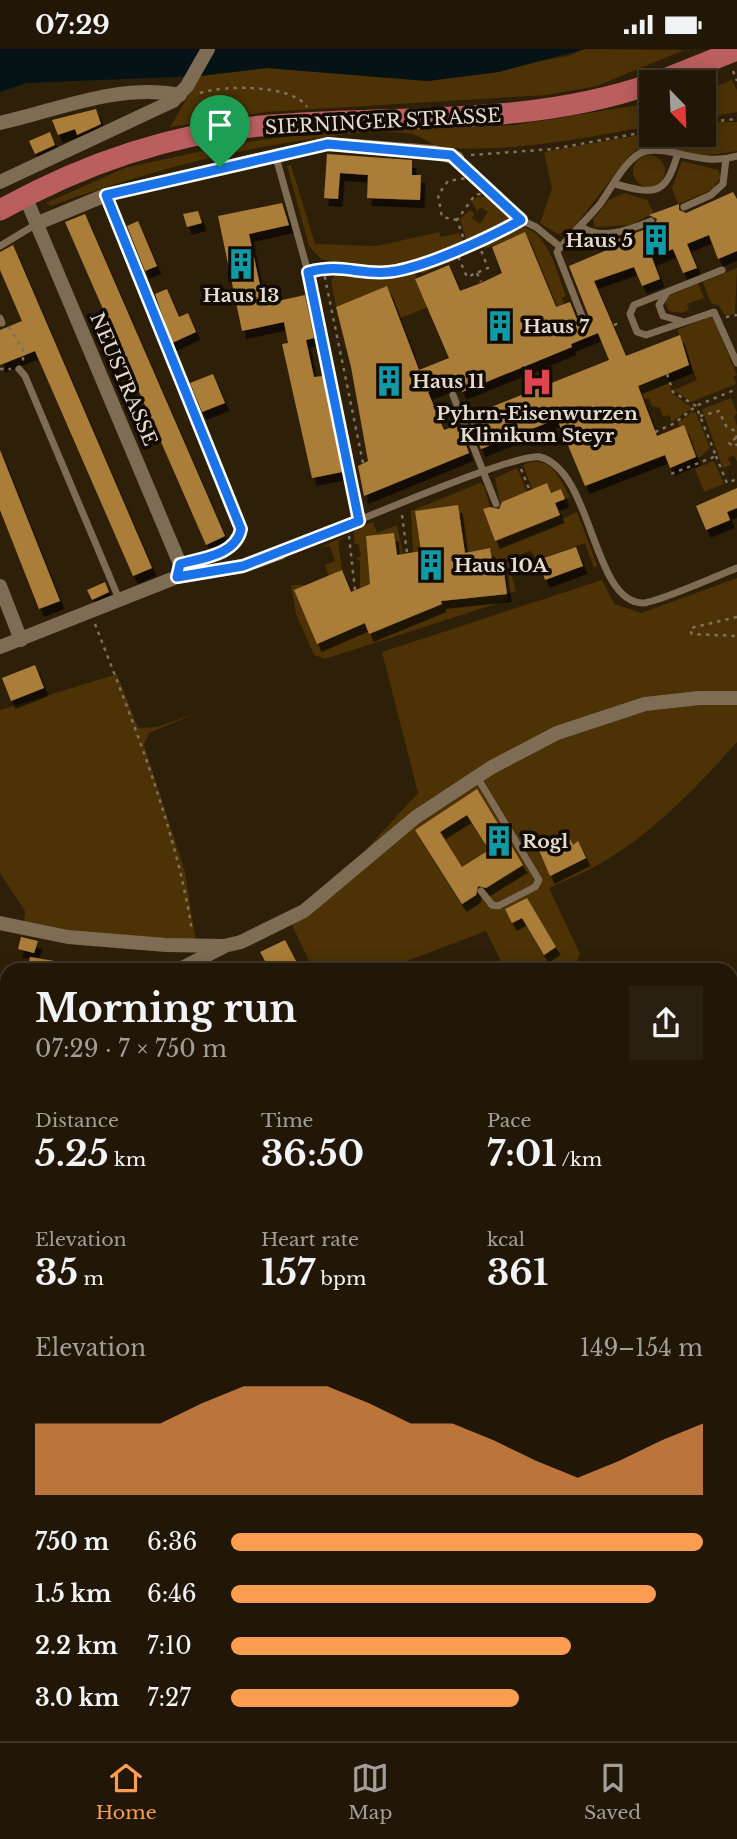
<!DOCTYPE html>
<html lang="en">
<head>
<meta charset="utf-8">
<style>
	body { margin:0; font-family:"Libre Baskerville",serif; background:#2a2011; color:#f1f3f6; height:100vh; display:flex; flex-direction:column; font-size:26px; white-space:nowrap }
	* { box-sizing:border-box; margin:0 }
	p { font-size:23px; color:#a29f9b }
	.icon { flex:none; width:38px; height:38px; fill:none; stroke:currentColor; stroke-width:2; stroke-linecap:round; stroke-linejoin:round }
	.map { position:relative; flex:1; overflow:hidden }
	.drawer { position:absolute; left:0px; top:914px; width:738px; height:779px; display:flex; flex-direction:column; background:#221707; border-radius:21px 21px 0 0; box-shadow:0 4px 18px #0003,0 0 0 2px #3f3628 }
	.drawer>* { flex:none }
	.needle { width:46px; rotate:157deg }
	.tools { position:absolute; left:639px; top:21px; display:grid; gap:14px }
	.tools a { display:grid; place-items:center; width:77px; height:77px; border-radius:0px; background:#221707; box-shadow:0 4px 18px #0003,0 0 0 2px #3f3628; font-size:35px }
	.pin { position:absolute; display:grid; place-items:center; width:60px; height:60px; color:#fff; margin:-72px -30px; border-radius:50% 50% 50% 0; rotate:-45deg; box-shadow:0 0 7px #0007 }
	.pin .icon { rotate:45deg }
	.round { display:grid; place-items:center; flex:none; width:74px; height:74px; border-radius:0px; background:#2a2011 }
	.head { display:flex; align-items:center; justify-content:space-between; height:119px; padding:0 35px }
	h1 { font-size:38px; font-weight:700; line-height:52px }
	.stats { display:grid; grid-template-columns:repeat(3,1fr); gap:10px; height:119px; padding:7px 35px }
	.stats div { display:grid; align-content:center }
	.stats b { font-size:35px; font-weight:700 }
	.stats small { font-size:19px; font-weight:400 }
	.stats p { font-size:19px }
	.chart { height:196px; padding:14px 35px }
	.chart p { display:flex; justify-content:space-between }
	.chart svg { width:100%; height:126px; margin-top:7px; fill:#fc9d52; opacity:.7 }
	ul { padding:0 35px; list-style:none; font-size:23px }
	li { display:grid; grid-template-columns:112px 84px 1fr; align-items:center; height:52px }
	li i { height:18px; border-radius:9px; background:#fc9d52 }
	.status { display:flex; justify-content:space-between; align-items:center; height:49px; padding:0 35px; background:#221707; direction:ltr }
	.status svg { height:19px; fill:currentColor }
	.dock { display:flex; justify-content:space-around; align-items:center; height:98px; border-top:2px solid #3f3628; background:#221707; font-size:19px; color:#a29f9b }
	.dock a { display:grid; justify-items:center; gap:4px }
	.dock .current { color:#fc9d52 }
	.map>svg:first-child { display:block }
</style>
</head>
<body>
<div class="status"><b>07:29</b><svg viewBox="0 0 49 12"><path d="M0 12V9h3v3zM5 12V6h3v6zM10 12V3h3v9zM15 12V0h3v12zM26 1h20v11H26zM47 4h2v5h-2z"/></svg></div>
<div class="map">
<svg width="737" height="1692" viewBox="0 0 737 1692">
	<defs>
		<filter id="shadow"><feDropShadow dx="4.5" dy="8" stdDeviation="0" flood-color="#0009"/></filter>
	</defs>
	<rect width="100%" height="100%" fill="#2e1f09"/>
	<g fill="#4c3205">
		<path d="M 585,0 L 684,1 L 597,37 L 547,46 L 265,63 L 170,78 L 200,27 L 267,19 L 428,32 L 568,7 Z"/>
		<path d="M 732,31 L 737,41 L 737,63 L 704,69 L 704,42 Z"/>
		<path d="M 651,54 L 651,77 C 583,89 515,103 446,99 C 434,98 424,88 412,85 C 393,81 352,84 333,87 C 237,99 140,124 51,157 L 46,154 L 125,119 L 233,95 L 313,84 L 515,76 Z"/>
		<path d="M 720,73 L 737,73 L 737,102 C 724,104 711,106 698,106 C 674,104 648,88 629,107 L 574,178 L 558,185 L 540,174 L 552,140 L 544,103 L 651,84 L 704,86 L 704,75 Z"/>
		<circle cx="649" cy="122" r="16"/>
		<path d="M 682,112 L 718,121 L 721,128 L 712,141 L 678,155 L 672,139 Z"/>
		<path d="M 469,113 L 510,154 L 530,167 L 511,160 L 466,117 Z"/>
		<path d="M 291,116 L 315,195 L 377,197 L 439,183 L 441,188 L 459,184 L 464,194 L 394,219 L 370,220 L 321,210 L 309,197 L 287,117 Z"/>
		<path d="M 624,144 L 647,151 L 654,164 L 631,176 L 595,178 L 593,170 L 609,151 Z"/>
		<path d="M 491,147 L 507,163 L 509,172 L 467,193 L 460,170 L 470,161 L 475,165 L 472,169 L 480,175 L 488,163 L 481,158 L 477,162 L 472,153 L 477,148 Z"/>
		<path d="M 515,178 C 547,175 557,225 566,247 L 562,249 L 564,255 L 556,259 L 525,184 L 484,200 L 480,193 Z"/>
		<path d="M 454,203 L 457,211 L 421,225 L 418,218 Z"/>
		<path d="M 737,219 L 735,265 L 725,266 L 719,257 L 711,254 L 703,233 Z"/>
		<path d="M 413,220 L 428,258 L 401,269 L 387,237 L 336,258 L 331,232 L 338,222 L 349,221 L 377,226 Z"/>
		<path d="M 698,234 L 704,249 L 687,255 L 689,261 L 681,264 L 669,262 L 665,253 L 670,246 Z"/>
		<path d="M 712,267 L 737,326 L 733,328 L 736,335 L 691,353 L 674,341 L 697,331 L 677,281 Z"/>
		<path d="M 665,326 L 672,344 L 692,359 L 672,373 L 669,366 L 663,368 L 660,359 L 652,357 L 649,349 L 642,351 L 638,337 Z"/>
		<path d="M 731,349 L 737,364 L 734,367 L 737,377 L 737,413 L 734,406 L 728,409 L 731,416 L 723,419 L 702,360 Z"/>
		<path d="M 692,363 L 696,364 L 710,399 L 700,408 L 696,408 L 684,377 L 680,378 L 678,374 Z"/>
		<path d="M 714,412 L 724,435 L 704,443 L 695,420 Z"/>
		<path d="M 531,413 C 554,410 560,431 570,448 L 565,450 L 561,440 L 551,444 L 532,440 L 523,416 Z"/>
		<path d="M 517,419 L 527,443 L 500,454 L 495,429 Z"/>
		<path d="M 480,434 L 484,437 L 490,458 L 483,461 L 495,492 L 560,466 L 562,470 L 577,463 L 597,516 L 594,519 L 585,494 L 538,511 L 530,502 L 507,510 L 516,542 L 507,545 L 508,551 L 325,610 L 314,606 L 296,565 L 291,536 L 308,536 L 318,595 L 365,574 L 370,585 L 442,555 L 440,550 L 503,516 L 493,517 L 490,499 L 457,506 L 464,495 L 458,457 L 415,462 L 421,502 L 413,503 L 411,462 Z"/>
		<path d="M 373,473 L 377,484 L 397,476 L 403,505 L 397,506 L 394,484 L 366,487 L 370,535 L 360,539 L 360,512 L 356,509 L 361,507 L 359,496 L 354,494 L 354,480 Z"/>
		<path d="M 343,488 L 338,493 L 342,521 L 329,527 L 325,516 L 335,512 L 330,497 L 320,499 Z"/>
		<path d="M 737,529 L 737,693 C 698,737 658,779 608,810 C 589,822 568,830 549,839 L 580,905 L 577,913 L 558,920 L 505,920 L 486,882 L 386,920 L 313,920 L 292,876 L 339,830 L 418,744 L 382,603 L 602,531 L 614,555 L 641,564 Z"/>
		<path d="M 117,625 L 138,679 L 157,678 L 197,664 L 149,684 L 144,696 L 185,823 L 196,893 L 90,886 L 24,872 L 25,862 L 0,824 L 0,661 Z"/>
		<path d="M 0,1120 L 7,1120 L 7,1165 L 0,1163 Z"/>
		<path d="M 732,1281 L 737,1282 L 737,1355 L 732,1352 Z"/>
	</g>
	<path fill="#051216" d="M 0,0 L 585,0 L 499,23 L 428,32 L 267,19 L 200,27 L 26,34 L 0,43 Z"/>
	<g fill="#aa7d37" fill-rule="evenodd" filter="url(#shadow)">
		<path d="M 96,60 L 101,75 L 77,86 L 75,80 L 58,86 L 52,71 Z"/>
		<path d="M 50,83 L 55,96 L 35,105 L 29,92 Z"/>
		<path d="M 327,105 L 412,111 L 412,126 L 421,126 L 420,151 L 367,149 L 368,126 L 340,124 L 338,150 L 324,149 Z"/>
		<path d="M 733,143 L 737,150 L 737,202 L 718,210 L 709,186 L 687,195 L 697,219 L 683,224 L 673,200 L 652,209 L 660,230 L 642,237 L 634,218 L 594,232 L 626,307 L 680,286 L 689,316 L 638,337 L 657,387 L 684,376 L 696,408 L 670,419 L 665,406 L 585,437 L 557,370 L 481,400 L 469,371 L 473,369 L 471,366 L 609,311 L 598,284 L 571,295 L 572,298 L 462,343 L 457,331 L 428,343 L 444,381 L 458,376 L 469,404 L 364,447 L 358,417 L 368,412 L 351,318 L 336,258 L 387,237 L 419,321 L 449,309 L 415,230 L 449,216 L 460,242 L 481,234 L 502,224 L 492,198 L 525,183 L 556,258 L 570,253 L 578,273 L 585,276 L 589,268 L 569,217 L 607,201 L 605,195 L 654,177 L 657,170 L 649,166 L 679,155 L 679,161 L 686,164 Z"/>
		<path d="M 282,154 L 289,176 L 249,185 L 264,255 L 305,246 L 314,289 L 306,291 L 314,328 L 323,327 L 342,423 L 312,429 L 282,295 L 288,294 L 284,273 L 242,282 L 218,167 Z"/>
		<path d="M 198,162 L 202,174 L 187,178 L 183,165 Z"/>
		<path d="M 85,165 L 225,487 L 206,496 L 65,173 Z"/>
		<path d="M 138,172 L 157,217 L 145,222 L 127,177 Z"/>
		<path d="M 13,196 L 152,519 L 133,527 L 35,302 L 0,316 L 0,281 L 22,272 L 0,221 L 0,203 Z"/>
		<path d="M 167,240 L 179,268 L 188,264 L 196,283 L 172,294 L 155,245 Z"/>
		<path d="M 213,325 L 225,354 L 202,363 L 190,334 Z"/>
		<path d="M 0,401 L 60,552 L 39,560 L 0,461 Z"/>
		<path d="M 547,434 L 551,444 L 561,440 L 565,450 L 555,454 L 560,466 L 495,492 L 483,460 L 490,458 L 499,460 L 502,453 Z"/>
		<path d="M 737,439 L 737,459 L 727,463 L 730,471 L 706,481 L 696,457 Z"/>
		<path d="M 458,456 L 465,504 L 490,499 L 493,517 L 503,516 L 507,545 L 441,552 L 442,555 L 369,585 L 365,574 L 317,595 L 294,541 L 342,521 L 351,543 L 370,535 L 366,487 L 394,484 L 397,506 L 421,502 L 415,462 Z"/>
		<path d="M 576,498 L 583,517 L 545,531 L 538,511 Z"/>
		<path d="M 105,533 L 109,543 L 92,551 L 87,541 Z"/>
		<path d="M 35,616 L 44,639 L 11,652 L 2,629 Z"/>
		<path d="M 477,740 L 523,816 L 486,839 L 478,837 L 476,846 L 462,855 L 415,781 ZM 467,766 L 489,801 L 462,818 L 440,783 Z"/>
		<path d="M 569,788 L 573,796 L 578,792 L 586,809 L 550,827 L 539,801 Z"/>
		<path d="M 527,849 L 556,898 L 544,906 L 522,869 L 512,874 L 505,860 Z"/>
		<path d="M 21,888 L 38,892 L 34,904 L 18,900 Z"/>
		<path d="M 285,891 L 296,912 L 286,917 L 288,920 L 248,920 L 265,912 L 260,903 Z"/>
		<path d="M 30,908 L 67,914 L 66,920 L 27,920 Z"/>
	</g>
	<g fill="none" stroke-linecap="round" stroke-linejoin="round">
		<g stroke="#7e715f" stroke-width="2.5" stroke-dasharray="3.5 5" stroke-linecap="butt">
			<path d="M 733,22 L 737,32"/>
			<path d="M 200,44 C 224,36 292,35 307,58"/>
			<path d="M 704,73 L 737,70"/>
			<path d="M 471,106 L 553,100 L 651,82"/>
			<path d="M 466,120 L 515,165"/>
			<path d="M 457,171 L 442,168 L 438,146 L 448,132 L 474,128"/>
			<path d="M 466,196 L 457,171 L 475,146 L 490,143"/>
			<path d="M 455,200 L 467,228 L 488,219 L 477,191"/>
			<path d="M 323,219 L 363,414"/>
			<path d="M 319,220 C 343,213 366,225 390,223 C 426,219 479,193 512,175"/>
			<path d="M 477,224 L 481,233"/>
			<path d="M 726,268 L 737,266"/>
			<path d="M 614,276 L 622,273"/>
			<path d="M 9,278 L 23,300 L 23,312"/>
			<path d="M 0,320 L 11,320"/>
			<path d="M 667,325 L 673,343 L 696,357 L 716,407 L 671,425"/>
			<path d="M 700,367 L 719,362 L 726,377 L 735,382 L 737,391"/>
			<path d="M 655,383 L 675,374 L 696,357 L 737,340"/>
			<path d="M 736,389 L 729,394 L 734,398 L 737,395"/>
			<path d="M 716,407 L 727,434 L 737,430"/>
			<path d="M 521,420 L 530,442"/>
			<path d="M 402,466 L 407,504"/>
			<path d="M 349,487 L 355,541"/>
			<path d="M 737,568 L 691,579 L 690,582 L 692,585 L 737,587"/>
			<path d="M 95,575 C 133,673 176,779 192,882"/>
			<path d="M 732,1287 L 737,1289"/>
		</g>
		<g stroke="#7e6c54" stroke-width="7">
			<path d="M 276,108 L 308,223 L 359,472"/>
			<path d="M 615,135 C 653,145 665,148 677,107"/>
			<path d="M 106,146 L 241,480 L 239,490 L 225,502 L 180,515"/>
			<path d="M 684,158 L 711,146 L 723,135 L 726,110"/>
			<path d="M 521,171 L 536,178 L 559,197"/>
			<path d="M 582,178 C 602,192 631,180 651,172"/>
			<path d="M 0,197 L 38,174"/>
			<path d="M 722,221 L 634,256 L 630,265 L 637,283 L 646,286 L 714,263 L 737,314"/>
			<path d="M 666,245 L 659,256 L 663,267 L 681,272"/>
			<path d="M 0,269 L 2,274"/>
			<path d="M 583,270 L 557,203 C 558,199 593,164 600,155 C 611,140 627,106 646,102 C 673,97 700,118 737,107"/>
			<path d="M 19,320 L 25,327 L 119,550"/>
			<path d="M 453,346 L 496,455"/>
			<path d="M 280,504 C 318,489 516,402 540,408 C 593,422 592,552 642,554 C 654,555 721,525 737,519"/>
			<path d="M 477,728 L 539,831 L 535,838 L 498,857 L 492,856 L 481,842"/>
		</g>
		<g stroke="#7e6c54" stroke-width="14">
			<path d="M 0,74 C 58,61 119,34 180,46"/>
			<path d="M 0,133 L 173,52 L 187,37 L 208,0"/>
			<path d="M 25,147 L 180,515 L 177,528"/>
			<path d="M 38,174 L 106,146 L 328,95 L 434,103 L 457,109"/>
			<path d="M 0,537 L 21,591"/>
			<path d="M 0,598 L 177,528 L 243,517 L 280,504"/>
			<path d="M 0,874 L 68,888 L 166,896 L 224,897 L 241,893 L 304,862 L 416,768 L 492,718 L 557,684 L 645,655 L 699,649 L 737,649"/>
			<path d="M 180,920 L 223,898"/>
			<path d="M 0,996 L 7,998"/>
			<path d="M 577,1692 L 581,1685"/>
		</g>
		<g stroke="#bb5e5f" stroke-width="21">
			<path d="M 657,33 L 737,1"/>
			<path d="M 0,161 C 81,116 168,85 261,77 C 393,65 524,79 651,35"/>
		</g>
	</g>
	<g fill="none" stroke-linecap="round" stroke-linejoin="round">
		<defs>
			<path id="route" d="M 328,95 L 451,106 L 521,171 C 489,189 424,219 389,223 C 358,226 342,214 308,223 L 359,472 L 243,517 L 177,528 L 180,515 C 202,509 236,506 241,480 L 106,146 Z"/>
		</defs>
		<use href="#route" stroke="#fff" stroke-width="14"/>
		<use href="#route" stroke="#1a73e8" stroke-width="9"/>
	</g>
	<defs>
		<symbol id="building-bare" viewBox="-9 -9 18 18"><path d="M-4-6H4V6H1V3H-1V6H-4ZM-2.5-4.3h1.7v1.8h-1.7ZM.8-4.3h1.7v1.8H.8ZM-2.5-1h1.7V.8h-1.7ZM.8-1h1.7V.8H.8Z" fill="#0f9aa8" stroke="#110b03" stroke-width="2.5" paint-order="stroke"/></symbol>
		<symbol id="hospital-bare" viewBox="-9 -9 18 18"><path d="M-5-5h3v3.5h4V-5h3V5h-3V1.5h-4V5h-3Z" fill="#e0444e" stroke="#110b03" stroke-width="2.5" paint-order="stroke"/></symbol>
	</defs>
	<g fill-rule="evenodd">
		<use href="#building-bare" x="634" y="169" width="44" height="44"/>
		<use href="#building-bare" x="219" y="193" width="44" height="44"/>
		<use href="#building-bare" x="478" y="255" width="44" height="44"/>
		<use href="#building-bare" x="367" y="310" width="44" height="44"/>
		<use href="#hospital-bare" x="515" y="311" width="44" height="44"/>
		<use href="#building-bare" x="409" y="494" width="44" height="44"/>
		<use href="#building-bare" x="477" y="770" width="44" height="44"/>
	</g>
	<g text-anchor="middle" stroke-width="7" stroke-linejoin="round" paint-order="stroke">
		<g font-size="19" fill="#e5dbce" stroke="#110b03">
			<text transform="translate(383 72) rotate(-3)" y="7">SIERNINGER STRASSE</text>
			<text transform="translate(124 330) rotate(67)" y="7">NEUSTRASSE</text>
		</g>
		<g font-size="19" font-weight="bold" fill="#e5dbce" stroke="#110b03" text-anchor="start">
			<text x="633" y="198" text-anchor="end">Haus 5</text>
			<text x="241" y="253" text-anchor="middle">Haus 13</text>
			<text x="523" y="284">Haus 7</text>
			<text x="412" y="339">Haus 11</text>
			<text x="537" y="371" text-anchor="middle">Pyhrn-Eisenwurzen<tspan x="537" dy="22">Klinikum Steyr</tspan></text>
			<text x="454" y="523">Haus 10A</text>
			<text x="522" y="799">Rogl</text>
		</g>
	</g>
</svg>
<div class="tools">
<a><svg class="needle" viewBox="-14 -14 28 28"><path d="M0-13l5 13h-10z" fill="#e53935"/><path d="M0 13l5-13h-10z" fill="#a29f9b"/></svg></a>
</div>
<div class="pin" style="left:220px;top:118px;background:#1e9e55"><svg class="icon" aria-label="arrive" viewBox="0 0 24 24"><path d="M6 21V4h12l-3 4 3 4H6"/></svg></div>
<section class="drawer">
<div class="head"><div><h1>Morning run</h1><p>07:29 · 7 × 750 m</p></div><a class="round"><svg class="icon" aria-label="share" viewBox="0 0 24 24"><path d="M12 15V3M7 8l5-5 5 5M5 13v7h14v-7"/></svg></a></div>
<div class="stats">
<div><p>Distance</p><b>5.25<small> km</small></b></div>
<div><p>Time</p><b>36:50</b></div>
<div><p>Pace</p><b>7:01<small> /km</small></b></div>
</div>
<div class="stats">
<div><p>Elevation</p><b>35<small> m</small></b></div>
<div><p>Heart rate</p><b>157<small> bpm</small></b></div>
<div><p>kcal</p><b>361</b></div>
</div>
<div class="chart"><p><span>Elevation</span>149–154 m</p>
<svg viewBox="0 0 160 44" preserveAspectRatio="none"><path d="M0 44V19L10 19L20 19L30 19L40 12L50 6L60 6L70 6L80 12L90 19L100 19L110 25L120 32L130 38L140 32L150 25L160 19V44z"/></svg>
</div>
<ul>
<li><b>750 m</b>6:36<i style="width:100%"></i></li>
<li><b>1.5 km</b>6:46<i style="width:90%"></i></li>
<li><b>2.2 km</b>7:10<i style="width:72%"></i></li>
<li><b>3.0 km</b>7:27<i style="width:61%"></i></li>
</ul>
</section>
</div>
<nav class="dock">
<a class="current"><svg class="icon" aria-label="home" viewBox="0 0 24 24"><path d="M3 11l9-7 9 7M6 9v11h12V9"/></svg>Home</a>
<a><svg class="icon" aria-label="map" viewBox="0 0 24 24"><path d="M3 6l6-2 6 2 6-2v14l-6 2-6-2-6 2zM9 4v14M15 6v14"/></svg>Map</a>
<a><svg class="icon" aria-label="saved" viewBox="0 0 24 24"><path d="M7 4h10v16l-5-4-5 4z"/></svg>Saved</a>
</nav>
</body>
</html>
